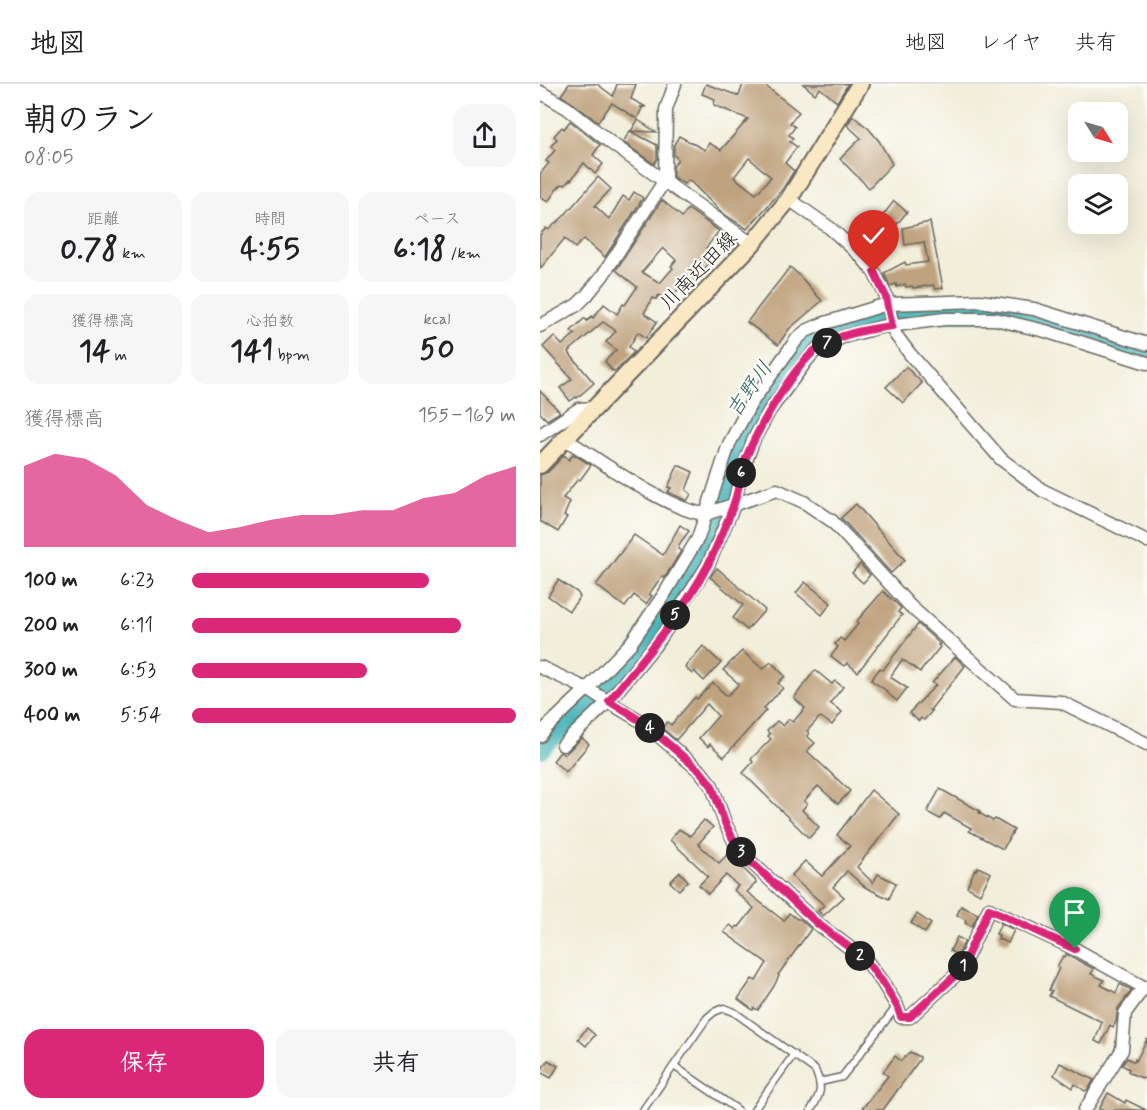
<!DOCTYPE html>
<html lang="ja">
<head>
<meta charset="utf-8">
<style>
	body { margin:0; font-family:Mynerve,"Klee One",sans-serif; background:#f6f6f6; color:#202124; height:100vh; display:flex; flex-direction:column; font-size:22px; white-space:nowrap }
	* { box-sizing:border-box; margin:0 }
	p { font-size:20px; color:#757577 }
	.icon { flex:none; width:33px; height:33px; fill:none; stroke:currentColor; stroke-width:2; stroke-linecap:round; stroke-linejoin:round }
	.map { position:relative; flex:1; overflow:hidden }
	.drawer { display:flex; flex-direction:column; background:#fff; width:540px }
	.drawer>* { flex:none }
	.needle { width:39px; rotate:127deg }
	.tools { position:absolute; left:528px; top:18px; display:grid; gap:12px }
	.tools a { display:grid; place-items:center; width:60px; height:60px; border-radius:12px; background:#fff; box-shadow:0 6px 24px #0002; font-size:30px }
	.pin { position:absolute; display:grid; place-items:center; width:51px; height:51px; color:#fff; margin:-62px -26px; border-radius:50% 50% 50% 0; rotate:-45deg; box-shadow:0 0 6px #0007 }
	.pin .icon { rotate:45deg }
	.km { position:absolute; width:30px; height:30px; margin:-15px; border-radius:50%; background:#222; color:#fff; font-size:16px; line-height:30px; text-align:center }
	.round { display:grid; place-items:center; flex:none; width:63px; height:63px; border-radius:18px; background:#f6f6f6 }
	.summary { display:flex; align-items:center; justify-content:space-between; height:102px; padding:0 24px }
	h1 { font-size:33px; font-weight:800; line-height:45px }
	.figures { display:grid; grid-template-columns:repeat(3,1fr); gap:9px; height:102px; padding:6px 24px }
	.figures div { display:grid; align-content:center; border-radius:15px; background:#f6f6f6; text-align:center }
	.figures b { font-size:30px; font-weight:800 }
	.figures small { font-size:16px; font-weight:400 }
	.figures p { font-size:16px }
	.chart { height:168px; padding:12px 24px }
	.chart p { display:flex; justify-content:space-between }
	.chart svg { width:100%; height:108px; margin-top:6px; fill:#db2777; opacity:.7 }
	.action { display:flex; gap:12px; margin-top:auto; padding:12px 24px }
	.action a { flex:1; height:69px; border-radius:18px; background:#db2777; color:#fff; font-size:24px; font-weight:800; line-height:69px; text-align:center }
	.action a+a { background:#f6f6f6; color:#202124 }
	ul { padding:0 24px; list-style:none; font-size:20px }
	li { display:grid; grid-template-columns:96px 72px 1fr; align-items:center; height:45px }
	li i { height:15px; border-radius:8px; background:#db2777 }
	header { display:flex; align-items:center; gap:36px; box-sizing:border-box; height:84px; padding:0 30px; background:#fff; border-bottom:2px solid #e0e0e0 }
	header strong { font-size:28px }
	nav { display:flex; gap:33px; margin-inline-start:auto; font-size:21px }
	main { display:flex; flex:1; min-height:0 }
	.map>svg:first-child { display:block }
</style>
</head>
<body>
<header>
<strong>地図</strong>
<nav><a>地図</a><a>レイヤ</a><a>共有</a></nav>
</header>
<main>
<section class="drawer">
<div class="summary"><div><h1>朝のラン</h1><p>08:05</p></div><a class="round"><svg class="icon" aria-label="share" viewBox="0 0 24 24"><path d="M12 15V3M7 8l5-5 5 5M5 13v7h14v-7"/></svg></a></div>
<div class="figures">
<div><p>距離</p><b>0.78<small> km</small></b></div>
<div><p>時間</p><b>4:55</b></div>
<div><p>ペース</p><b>6:18<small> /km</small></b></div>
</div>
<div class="figures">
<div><p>獲得標高</p><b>14<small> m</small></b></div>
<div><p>心拍数</p><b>141<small> bpm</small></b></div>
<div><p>kcal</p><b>50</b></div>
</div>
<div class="chart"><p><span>獲得標高</span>155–169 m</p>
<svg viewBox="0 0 160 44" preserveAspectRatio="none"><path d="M0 44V11L10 6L20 8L30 15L40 27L50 33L60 38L70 36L80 33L90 31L100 31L110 29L120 29L130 24L140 22L150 15L160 11V44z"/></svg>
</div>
<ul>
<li><b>100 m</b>6:23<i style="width:73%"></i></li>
<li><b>200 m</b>6:11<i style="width:83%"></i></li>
<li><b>300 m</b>6:53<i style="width:54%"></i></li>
<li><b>400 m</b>5:54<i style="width:100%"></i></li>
</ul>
<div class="action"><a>保存</a><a>共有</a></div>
</section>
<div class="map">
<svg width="607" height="1026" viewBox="0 0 607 1026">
	<rect width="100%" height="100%" fill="#fdfcf7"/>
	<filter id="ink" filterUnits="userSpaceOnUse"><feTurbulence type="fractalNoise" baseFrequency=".0167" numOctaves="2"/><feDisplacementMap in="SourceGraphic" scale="12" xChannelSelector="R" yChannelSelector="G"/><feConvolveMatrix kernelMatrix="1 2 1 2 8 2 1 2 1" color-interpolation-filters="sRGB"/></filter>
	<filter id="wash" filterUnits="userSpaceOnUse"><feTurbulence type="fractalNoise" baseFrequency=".008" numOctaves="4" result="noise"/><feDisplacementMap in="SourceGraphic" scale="24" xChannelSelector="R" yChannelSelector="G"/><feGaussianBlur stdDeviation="1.35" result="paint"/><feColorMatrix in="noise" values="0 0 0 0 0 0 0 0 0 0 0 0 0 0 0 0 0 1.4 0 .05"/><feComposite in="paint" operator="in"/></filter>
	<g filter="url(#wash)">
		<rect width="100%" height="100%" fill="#f1eeda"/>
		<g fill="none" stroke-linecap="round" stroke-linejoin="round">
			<path stroke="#42b2b8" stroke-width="20" d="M 0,665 L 67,602 L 96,570 L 141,504 L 169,458 L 178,436 L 195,372 L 209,345 L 236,303 L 265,262 L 275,252 L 315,239 L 367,228 L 459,227 L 555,253 L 607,270"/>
		</g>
		<g id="blocks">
			<g fill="#bfa27e" fill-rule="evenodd">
				<path d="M 29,0 L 57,0 L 73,12 L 77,0 L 96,0 L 91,15 L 106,23 L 100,23 L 102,24 L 97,35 L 72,19 L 58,38 L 21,11 Z"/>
				<path d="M 166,0 L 199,12 L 203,0 L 223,0 L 259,28 L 250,39 L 255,43 L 249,51 L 253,54 L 250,58 L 257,63 L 245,79 L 254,87 L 242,106 L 207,145 L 182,129 L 149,96 L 144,100 L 133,93 L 133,83 L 138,75 L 134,71 L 134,61 L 139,52 L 165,66 L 169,59 L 181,66 L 208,35 L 174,21 L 175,15 L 162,10 ZM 209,74 L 231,93 L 216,110 L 194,93 Z"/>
				<path d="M 263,0 L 308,0 L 297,18 L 280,4 L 275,10 Z"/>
				<path d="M 313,32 L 329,45 L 339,57 L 352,80 L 329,104 L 300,75 L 321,54 L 307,41 Z"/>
				<path d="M 98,36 L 116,48 L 91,47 Z"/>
				<path d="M 30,37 L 60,61 L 53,71 L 63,80 L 55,90 L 44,79 L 31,96 L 30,95 L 25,101 L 22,100 L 16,106 L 8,118 L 0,113 L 0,90 L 9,79 L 6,77 L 15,66 L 11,62 L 17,55 L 14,52 L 22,43 L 24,45 Z"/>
				<path d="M 90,47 L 117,61 L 117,75 L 114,80 L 83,58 Z"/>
				<path d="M 58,93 L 71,105 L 55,122 L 69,135 L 83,112 L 89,116 L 94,108 L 103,114 L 65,173 L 44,155 L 35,164 L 25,154 L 0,185 L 0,151 L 6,144 L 8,146 L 23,133 Z"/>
				<path d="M 122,116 L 142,133 L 148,125 L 179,147 L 166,164 L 169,166 L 163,175 L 169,179 L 159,192 L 145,207 L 140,203 L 128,218 L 119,211 L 116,215 L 113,214 L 104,229 L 117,238 L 106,254 L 98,248 L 89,263 L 94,268 L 75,287 L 73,286 L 72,287 L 65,277 L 76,266 L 66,258 L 76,247 L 63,238 L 28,268 L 54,299 L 37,314 L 36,313 L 30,317 L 20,304 L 32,295 L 3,263 L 14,252 L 22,261 L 35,250 L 31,247 L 45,234 L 47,237 L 52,232 L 53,234 L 64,220 L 77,230 L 83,220 L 85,221 L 97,203 L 76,186 ZM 123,164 L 136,176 L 131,182 L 133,184 L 120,199 L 102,188 Z"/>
				<path d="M 354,117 L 367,128 L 336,165 L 331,161 L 327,167 L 320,160 L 326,153 L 326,149 L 331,142 L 334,143 Z"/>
				<path d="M 390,138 L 403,204 L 395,205 L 393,201 L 373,204 L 372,202 L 366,203 L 365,200 L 357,203 L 356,200 L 350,202 L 344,189 L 365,178 L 366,181 L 388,178 L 384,158 L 365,161 L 363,144 Z"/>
				<path d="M 250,183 L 258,190 L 282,217 L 249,245 L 238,261 L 207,238 Z"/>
				<path d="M 366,283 L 382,299 L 363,319 L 346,303 Z"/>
				<path d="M 0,307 L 20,328 L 7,336 L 0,329 Z"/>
				<path d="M 33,370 L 51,381 L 40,396 L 38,395 L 23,414 L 30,418 L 24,432 L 27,433 L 18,448 L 0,437 L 0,391 L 8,388 L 24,371 L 29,376 Z"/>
				<path d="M 138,381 L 153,388 L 146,406 L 151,410 L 147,417 L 128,408 L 131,404 L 128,403 Z"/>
				<path d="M 316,420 L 365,476 L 351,489 L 301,434 Z"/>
				<path d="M 140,441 L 149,447 L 140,459 L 138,465 L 141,467 L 127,490 L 124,494 L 122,492 L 109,510 L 112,512 L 106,520 L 94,511 L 85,523 L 56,501 L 94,451 L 123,471 Z"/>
				<path d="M 320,480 L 330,491 L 323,499 L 312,489 Z"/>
				<path d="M 177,484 L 225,526 L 207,546 L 193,534 L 203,521 L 170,493 Z"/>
				<path d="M 18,496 L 37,508 L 40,513 L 29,527 L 8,512 Z"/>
				<path d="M 265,498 L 291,519 L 282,531 L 256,509 Z"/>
				<path d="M 343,507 L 361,524 L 358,528 L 362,531 L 318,588 L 307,579 L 304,582 L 291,572 L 298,563 L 295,560 L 300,554 L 304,557 L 318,540 L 316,538 Z"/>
				<path d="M 378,540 L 400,560 L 398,561 L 400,563 L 380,588 L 365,577 L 364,578 L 362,576 L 350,593 L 367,604 L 357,617 L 346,608 L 347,607 L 331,596 L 340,584 L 343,586 Z"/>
				<path d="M 163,562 L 181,579 L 164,597 L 154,587 L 152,590 L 145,583 Z"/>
				<path d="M 202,567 L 223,585 L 231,578 L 245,592 L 238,599 L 243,604 L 224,624 L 226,626 L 184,673 L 170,660 L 168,663 L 159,654 L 178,632 L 167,620 L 136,656 L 122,644 L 127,638 L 131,641 L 155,613 L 157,615 L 173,599 L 187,612 L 199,600 L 183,586 Z"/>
				<path d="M 415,573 L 425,582 L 390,626 L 392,627 L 384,636 L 381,634 L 379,637 L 369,629 L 396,601 L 392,599 Z"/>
				<path d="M 275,586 L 292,600 L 295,597 L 303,603 L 290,619 L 302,628 L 292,641 L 281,633 L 279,634 L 267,647 L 269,649 L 267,652 L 275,659 L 267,667 L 310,707 L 298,720 L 278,702 L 264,717 L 267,720 L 262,726 L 279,743 L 269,754 L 203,689 L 213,678 L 211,675 L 231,655 L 228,652 L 230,650 L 227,647 L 237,637 L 243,642 L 249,635 L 253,638 L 265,624 L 254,614 Z"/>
				<path d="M 42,654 L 49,660 L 26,688 L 13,677 L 20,668 L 24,671 Z"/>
				<path d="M 400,705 L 440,727 L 439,729 L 453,737 L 455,735 L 474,746 L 463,765 L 429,747 L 431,744 L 404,729 L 400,735 L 387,728 Z"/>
				<path d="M 331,706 L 359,730 L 317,783 L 333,799 L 338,790 L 356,799 L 349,815 L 325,803 L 307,787 L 293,803 L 304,813 L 283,832 L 278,827 L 284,821 L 251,792 L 265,777 L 282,792 L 310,762 L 297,751 Z"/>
				<path d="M 164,736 L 173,743 L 158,760 L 179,779 L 188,770 L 215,796 L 216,799 L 207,808 L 244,837 L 249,829 L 257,835 L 260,835 L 271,845 L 238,891 L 239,892 L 234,902 L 218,926 L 214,924 L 213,926 L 198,915 L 212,895 L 216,897 L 227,879 L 184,848 L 190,841 L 195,845 L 197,842 L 199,843 L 214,824 L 194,806 L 198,802 L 186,791 L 168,810 L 159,801 L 168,792 L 130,756 L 139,745 L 150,752 Z"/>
				<path d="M 438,783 L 451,789 L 440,810 L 427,803 L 435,785 L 436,786 Z"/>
				<path d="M 140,788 L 148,797 L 139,806 L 130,798 Z"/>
				<path d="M 421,822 L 438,830 L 432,842 L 425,839 L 426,836 L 417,831 Z"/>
				<path d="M 377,830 L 391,840 L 385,849 L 371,839 Z"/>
				<path d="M 461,839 L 474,846 L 468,859 L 458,855 L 459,851 L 456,850 Z"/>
				<path d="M 417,853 L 425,857 L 418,871 L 410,867 Z"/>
				<path d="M 526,870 L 554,885 L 551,890 L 564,896 L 561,901 L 576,909 L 580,900 L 592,906 L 578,924 L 576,938 L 573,943 L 570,941 L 561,960 L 555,957 L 562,938 L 509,912 L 512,907 L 509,906 L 519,884 L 517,883 L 523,872 L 525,873 Z"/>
				<path d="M 47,944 L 55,951 L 46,962 L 38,955 Z"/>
				<path d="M 607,955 L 607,996 L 592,990 L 588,987 L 589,985 L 582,981 L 587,974 L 594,978 L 595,975 L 596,977 Z"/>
				<path d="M 370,968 L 380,973 L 380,975 L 343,1026 L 321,1026 L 348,992 L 343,988 L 355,972 L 361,977 Z"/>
				<path d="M 8,976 L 18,982 L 11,994 L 0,988 Z"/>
				<path d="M 520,979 L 554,996 L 548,1006 L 545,1007 L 535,1000 L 533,1004 L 514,991 Z"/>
				<path d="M 568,1009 L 585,1019 L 586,1016 L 606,1026 L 559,1026 Z"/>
			</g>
		</g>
	</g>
	<g filter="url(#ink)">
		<use href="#blocks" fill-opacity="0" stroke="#67665e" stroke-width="1.5"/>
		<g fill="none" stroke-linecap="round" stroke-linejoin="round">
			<defs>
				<g id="lane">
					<path d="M 134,982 L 198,1026"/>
					<path d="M 280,998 L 302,993 L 357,922"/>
					<path d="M 103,1026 L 167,934 L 174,928 L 184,924 L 194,928 L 275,986 C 283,1004 281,1010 271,1026"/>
					<path d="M 214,1026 L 254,970"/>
				</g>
				<g id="street">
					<path d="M 0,8 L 27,24 L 71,59 L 212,160"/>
					<path d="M 249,115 L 290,144 L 320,171 L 334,188 L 346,212 L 355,250 L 370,270 L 461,375 L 502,406 L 607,457"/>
					<path d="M 0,242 L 37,221 L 47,211 L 63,191 L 125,96 L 126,25 L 135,0"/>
					<path d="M 0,351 L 39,325 L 55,324"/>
					<path d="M 25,355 C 58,375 130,428 166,430 L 237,406 L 264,418 L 292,437 L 371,523 L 475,615 L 521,618 L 607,660"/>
					<path d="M 0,583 L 47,605 L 104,639 L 161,688 L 172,702 L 185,739 L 199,767 L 278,840 L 326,876 L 343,899 L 357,922 L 361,933 L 370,933 L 420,887 L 449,825 L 535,865 L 607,905"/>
					<path d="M 0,652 L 6,644 L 47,605 L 91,559 L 125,509 L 158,454 L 189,360 L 211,319 L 257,255 L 266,247 L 282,240 L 347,220 L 440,217 L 494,225 L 607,260"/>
					<path d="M 23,661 L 69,617 L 120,555 L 168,481 L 194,421 L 200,393 L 214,355 L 230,326 L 267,276 L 277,265 L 303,253 L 340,243 L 405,235 L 455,235 L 505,247 L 607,279"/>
					<path d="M 545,1026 L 582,966 L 585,929 L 604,903"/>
				</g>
				<path id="secondary" d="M 0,381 L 212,160 L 249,115 L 320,0"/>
			</defs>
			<use href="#lane" stroke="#67665e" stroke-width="9"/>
			<use href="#street" stroke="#67665e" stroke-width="15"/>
			<use href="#secondary" stroke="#67665e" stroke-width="20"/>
			<use href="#lane" stroke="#fff" stroke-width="6"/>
			<use href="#street" stroke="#fff" stroke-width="12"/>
			<use href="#secondary" stroke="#fae7c3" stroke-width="16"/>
		</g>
	</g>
	<g fill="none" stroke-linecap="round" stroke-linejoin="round" filter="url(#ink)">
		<defs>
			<path id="route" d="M 334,188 L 346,213 L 352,242 C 328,245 298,250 278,264 C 253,283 218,344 206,374 C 200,390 199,407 193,422 C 186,442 177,462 168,481 C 142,530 104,574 69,617 L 104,639 L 161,688 L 172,702 L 185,739 L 199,767 L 278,840 L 326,876 L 343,899 L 357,922 L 361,933 L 370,933 L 420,887 L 449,825 L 535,865"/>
		</defs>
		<use href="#route" stroke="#fff" stroke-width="12"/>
		<use href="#route" stroke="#db2777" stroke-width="8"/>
	</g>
	<g text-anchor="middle" stroke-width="4.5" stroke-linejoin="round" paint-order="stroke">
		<g font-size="20" fill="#1c1c1c" stroke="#fdfcf7">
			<text transform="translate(158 186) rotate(-46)" y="7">川南近田線</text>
		</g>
		<g font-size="21" font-style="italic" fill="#2d6062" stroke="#fdfcf7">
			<text transform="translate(209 305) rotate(-55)" y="7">吉野川</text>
		</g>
	</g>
</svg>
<div class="tools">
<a><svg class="needle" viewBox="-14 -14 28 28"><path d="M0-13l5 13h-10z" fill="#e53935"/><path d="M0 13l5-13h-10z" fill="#757577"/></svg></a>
<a><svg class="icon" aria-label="layers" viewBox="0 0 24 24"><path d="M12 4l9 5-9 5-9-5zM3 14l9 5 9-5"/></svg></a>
</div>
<div class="pin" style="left:535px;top:865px;background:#1e9e55"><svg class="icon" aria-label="arrive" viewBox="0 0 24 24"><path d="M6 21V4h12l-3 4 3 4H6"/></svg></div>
<div class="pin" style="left:334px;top:188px;background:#d93025"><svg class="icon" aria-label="check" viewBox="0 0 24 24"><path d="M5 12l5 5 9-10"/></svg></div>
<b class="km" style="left:423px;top:882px">1</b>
<b class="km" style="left:320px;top:872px">2</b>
<b class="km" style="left:201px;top:768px">3</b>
<b class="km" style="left:110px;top:644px">4</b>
<b class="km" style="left:135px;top:531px">5</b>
<b class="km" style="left:201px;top:389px">6</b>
<b class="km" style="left:287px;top:259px">7</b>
</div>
</main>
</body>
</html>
